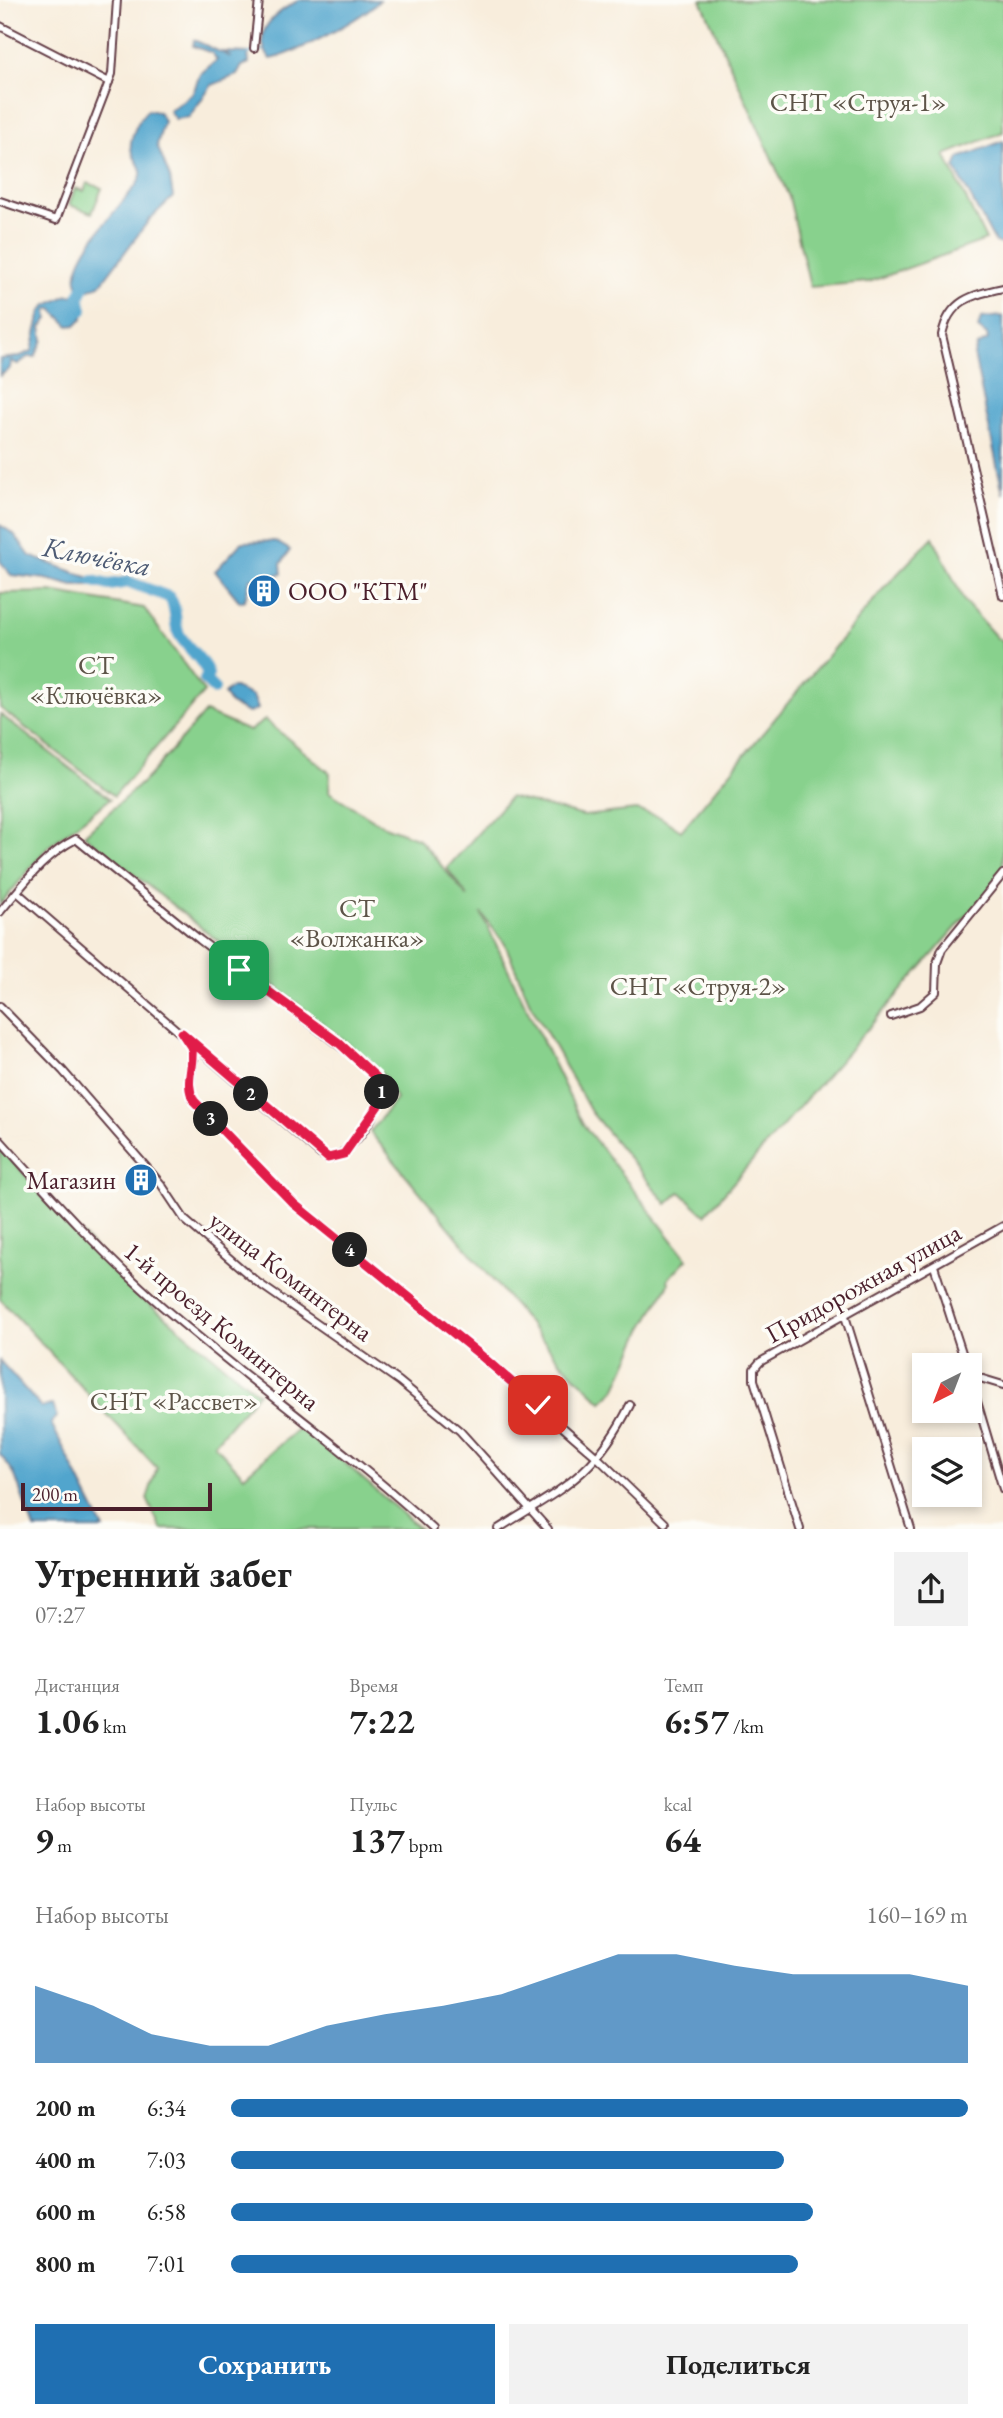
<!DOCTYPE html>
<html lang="ru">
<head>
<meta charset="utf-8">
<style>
	body { margin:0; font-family:"EB Garamond",serif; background:#f2f2f2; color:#222; height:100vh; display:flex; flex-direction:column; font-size:26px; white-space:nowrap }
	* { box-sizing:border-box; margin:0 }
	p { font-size:23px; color:#767676 }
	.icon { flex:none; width:38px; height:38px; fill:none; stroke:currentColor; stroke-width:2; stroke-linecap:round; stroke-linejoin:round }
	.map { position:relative; height:1529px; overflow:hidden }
	.details { display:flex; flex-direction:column; background:#fff; flex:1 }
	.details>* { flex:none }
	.needle { width:46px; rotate:222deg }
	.buttons { position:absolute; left:912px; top:1353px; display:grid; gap:14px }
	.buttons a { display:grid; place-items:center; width:70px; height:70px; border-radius:0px; background:#fff; box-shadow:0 4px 10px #0003; font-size:35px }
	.scale { position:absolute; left:21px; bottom:18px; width:191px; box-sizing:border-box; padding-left:7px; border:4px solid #4a1f2b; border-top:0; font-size:19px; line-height:24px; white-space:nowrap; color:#4a1f2b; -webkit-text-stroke:5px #fdfcf7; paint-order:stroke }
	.pin { position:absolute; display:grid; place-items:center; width:60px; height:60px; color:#fff; margin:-30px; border-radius:14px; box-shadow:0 4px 10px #0006 }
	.km { position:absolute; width:35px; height:35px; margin:-18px; border-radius:50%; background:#222; color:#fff; font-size:19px; line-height:35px; text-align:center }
	.round { display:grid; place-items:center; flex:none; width:74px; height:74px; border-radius:0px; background:#f2f2f2 }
	.head { display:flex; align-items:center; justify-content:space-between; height:119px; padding:0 35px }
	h1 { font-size:38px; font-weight:700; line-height:52px }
	.metrics { display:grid; grid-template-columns:repeat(3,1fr); gap:10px; height:119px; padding:7px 35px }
	.metrics div { display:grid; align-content:center }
	.metrics b { font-size:35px; font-weight:700 }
	.metrics small { font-size:19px; font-weight:400 }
	.metrics p { font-size:19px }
	.chart { height:196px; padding:14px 35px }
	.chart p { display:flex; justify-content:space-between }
	.chart svg { width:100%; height:126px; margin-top:7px; fill:#1f6fb2; opacity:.7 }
	.action { display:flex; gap:14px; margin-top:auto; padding:14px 35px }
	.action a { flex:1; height:80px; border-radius:0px; background:#1f6fb2; color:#fff; font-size:28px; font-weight:700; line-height:80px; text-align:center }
	.action a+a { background:#f2f2f2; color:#222 }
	ul { padding:0 35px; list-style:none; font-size:23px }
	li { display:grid; grid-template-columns:112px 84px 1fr; align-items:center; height:52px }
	li i { height:18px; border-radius:9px; background:#1f6fb2 }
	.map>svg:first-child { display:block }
</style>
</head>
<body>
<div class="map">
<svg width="1003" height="1529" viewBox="0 0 1003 1529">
	<rect width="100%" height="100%" fill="#fdfcf7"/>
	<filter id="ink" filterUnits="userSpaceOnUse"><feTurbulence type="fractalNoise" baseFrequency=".0143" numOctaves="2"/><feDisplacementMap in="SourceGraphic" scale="14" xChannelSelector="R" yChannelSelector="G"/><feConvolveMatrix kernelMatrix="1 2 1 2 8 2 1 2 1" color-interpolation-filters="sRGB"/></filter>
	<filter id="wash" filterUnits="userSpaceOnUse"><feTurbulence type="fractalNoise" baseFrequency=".00686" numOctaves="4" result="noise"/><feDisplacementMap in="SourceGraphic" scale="28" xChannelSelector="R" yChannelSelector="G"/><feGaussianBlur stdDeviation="1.57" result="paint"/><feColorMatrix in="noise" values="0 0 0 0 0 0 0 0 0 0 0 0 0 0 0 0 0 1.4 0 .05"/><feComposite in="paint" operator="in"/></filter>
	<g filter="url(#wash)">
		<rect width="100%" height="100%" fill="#f8eddc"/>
		<g fill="#88d18d" stroke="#69785c" stroke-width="2">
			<path d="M 701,0 L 1003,0 L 1003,132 L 945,155 L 986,240 L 869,282 L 810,287 L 789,197 Z"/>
			<path d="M 87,183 L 102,188 L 92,213 L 69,205 L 75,188 L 84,191 Z"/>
			<path d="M 933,537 L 964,601 L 998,639 L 1003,640 L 1003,874 L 705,1215 L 680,1192 L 667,1204 L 591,1112 L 530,1003 L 505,944 L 481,913 L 582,1123 L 687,1259 L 668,1279 L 669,1284 L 642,1330 L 615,1390 L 602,1402 L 560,1361 L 370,1132 L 396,1099 L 386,1078 L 357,1051 L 84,835 L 149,776 L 205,712 L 249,731 L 265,720 L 330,773 L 329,792 L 382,825 L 419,839 L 468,897 L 447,868 L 510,797 L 584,816 L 636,810 L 660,817 L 681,831 L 884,588 Z"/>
			<path d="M 51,592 L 144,608 L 204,692 L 114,796 L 0,708 L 0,593 Z"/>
			<path d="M 0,714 L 110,799 L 48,847 L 0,905 Z"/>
			<path d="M 0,1148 L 140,1296 L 258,1393 L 214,1444 L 244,1476 L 302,1425 L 420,1529 L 161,1529 L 147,1499 L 157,1468 L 0,1299 Z"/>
		</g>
		<g fill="#51a5cd" stroke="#4e627c" stroke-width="2">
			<path d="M 299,0 L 380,0 C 361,19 296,54 270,59 C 250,31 275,13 299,0 Z"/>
			<path d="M 194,40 L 231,57 L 224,52 L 248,53 L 249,63 L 242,66 L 237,75 L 212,85 L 189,117 L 175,119 L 169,111 L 193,93 L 200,74 L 217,60 L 212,53 L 193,46 Z"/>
			<path d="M 148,110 L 159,112 L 164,121 L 157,145 L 170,178 L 173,197 L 150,219 L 100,285 L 88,290 L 78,284 C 67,260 123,203 137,184 C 148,168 134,163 131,149 C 129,138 140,116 148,110 Z"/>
			<path d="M 1003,141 L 1003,245 L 995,242 L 990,233 L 955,168 L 959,158 Z"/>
			<path d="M 68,295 L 80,296 L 84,302 L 83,318 L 76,325 L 69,326 L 52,309 L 47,309 L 48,319 L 41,327 L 43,340 L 35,357 L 28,357 L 18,364 L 11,361 L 10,368 L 0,376 L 0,359 L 18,357 L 32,351 L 41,312 L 45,306 Z"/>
			<path d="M 1003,316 L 1003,494 L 974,355 L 977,346 L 988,340 L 987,335 L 978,328 L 981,318 Z"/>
			<path d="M 0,525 L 14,534 L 30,556 L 109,585 L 73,586 L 46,579 L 11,575 L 0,561 Z"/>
			<path d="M 275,541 L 290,550 L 281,564 L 282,574 L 250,579 L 245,600 L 240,602 L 215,571 L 242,542 Z"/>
			<path d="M 232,687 L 253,696 L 258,709 L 248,713 L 230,704 L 224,694 Z"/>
			<path d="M 0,1361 L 41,1407 L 53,1405 L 57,1417 L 51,1423 L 104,1529 L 34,1529 L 14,1473 L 0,1454 Z"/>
		</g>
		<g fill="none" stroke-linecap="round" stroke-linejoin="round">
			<path stroke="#51a5cd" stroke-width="2" d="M 247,54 L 262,50"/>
			<g stroke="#51a5cd" stroke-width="12">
				<path d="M 82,310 L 79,297 L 91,272"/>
				<path d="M 93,581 L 109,585 L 129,582 L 169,597 C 178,608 173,622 179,634 C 187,649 203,658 208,674 L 205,680 L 214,689"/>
			</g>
		</g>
	</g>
	<g filter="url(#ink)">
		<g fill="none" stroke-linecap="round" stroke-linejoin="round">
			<defs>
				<g id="minor">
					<path d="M 0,26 L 109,82"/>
					<path d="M 254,48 L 259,0"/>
					<path d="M 0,201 L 56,220 L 112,74 L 117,0"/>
					<path d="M 1003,288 C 972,295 949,300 942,335 L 1003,596"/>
					<path d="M 0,912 C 23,885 44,855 76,839 L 200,940 L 365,1065 L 381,1089 C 382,1110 350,1158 328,1158 L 320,1154 L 17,892"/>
					<path d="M 0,1006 L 63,1071 L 161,1184 L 185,1220 L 257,1282 L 399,1381 L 460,1431 L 548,1529"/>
					<path d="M 891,1016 L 920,1006 L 936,992 L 937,963 L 942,949 L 1003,874"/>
					<path d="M 189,1043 C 200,1059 183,1080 194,1101 L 294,1204 L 478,1353 L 598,1458 L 665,1523"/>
					<path d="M 0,1140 C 52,1198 103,1255 163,1307 C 251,1383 347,1450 433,1529"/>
					<path d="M 934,1266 L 966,1365"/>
					<path d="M 845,1316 L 911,1529"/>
					<path d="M 970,1375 L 1003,1385"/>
					<path d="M 970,1378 L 1003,1489"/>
					<path d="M 498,1529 C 562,1488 594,1477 630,1405"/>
					<path d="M 800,1529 L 754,1380 L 754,1369 L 760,1362 L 1003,1226"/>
				</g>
			</defs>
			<use href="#minor" stroke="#643e46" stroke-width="10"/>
			<use href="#minor" stroke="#fff" stroke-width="6"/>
		</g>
	</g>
	<g fill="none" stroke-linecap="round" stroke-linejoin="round" filter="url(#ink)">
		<defs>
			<path id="route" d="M 239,970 L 339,1043 L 376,1077 L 382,1089 L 382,1100 L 344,1154 L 328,1158 L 182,1033 L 192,1048 C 194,1068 184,1082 194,1101 L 294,1204 L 478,1353 L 538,1405"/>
		</defs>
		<use href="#route" stroke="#fff" stroke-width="14"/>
		<use href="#route" stroke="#e11d48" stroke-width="9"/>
	</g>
	<defs>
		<symbol id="building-disc" viewBox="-11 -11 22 22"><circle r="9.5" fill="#1f6fb2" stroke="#fdfcf7"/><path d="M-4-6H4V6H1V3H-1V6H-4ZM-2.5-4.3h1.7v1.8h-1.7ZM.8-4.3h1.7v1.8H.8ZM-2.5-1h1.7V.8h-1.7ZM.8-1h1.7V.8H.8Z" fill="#fff"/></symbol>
	</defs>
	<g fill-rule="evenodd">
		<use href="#building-disc" x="245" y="572" width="38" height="38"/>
		<use href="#building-disc" x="122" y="1161" width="38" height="38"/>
	</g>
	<g text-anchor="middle" stroke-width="7" stroke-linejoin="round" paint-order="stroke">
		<g font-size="26" fill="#5d5448" stroke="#fdfcf7">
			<text x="858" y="111">СНТ «Струя-1»</text>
			<text x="96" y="674">СТ<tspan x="96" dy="30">«Ключёвка»</tspan></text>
			<text x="357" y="917">СТ<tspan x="357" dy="30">«Волжанка»</tspan></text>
			<text x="698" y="995">СНТ «Струя-2»</text>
			<text x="174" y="1410">СНТ «Рассвет»</text>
		</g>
		<g font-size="26" fill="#4a1f2b" stroke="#fdfcf7" text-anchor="start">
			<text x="288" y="600">ООО "КТМ"</text>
			<text x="116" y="1189" text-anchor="end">Магазин</text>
		</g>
		<g font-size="26" fill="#4a1f2b" stroke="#fdfcf7">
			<text transform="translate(291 1276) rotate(37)" y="9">улица Коминтерна</text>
			<text transform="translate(863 1283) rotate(-29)" y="9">Придорожная улица</text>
			<text transform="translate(222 1326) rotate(40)" y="9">1-й проезд Коминтерна</text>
		</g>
		<g font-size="28" font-style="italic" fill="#4d5b74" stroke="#fdfcf7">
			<text transform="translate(97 556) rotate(11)" y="10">Ключёвка</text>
		</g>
	</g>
</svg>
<div class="buttons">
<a><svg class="needle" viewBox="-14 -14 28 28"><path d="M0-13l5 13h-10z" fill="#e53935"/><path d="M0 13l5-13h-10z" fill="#767676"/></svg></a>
<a><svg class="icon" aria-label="layers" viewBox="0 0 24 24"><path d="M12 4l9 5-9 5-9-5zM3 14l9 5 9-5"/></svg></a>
</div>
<div class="scale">200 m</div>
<div class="pin" style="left:239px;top:970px;background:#1e9e55"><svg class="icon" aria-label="arrive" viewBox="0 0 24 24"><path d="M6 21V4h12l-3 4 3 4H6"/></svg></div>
<div class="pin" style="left:538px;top:1405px;background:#d93025"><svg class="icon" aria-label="check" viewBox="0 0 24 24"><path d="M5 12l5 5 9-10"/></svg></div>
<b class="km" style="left:382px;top:1092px">1</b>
<b class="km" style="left:251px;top:1094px">2</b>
<b class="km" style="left:211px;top:1119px">3</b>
<b class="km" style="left:350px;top:1250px">4</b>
</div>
<section class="details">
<div class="head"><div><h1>Утренний забег</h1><p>07:27</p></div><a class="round"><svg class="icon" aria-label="share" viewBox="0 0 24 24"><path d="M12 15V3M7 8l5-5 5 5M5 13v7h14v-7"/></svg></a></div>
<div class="metrics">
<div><p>Дистанция</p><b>1.06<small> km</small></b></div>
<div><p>Время</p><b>7:22</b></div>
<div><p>Темп</p><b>6:57<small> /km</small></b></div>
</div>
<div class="metrics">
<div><p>Набор высоты</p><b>9<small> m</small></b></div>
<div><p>Пульс</p><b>137<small> bpm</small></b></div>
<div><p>kcal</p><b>64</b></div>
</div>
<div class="chart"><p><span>Набор высоты</span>160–169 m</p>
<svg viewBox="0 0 160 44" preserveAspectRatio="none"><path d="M0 44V17L10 24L20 34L30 38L40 38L50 31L60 27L70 24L80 20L90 13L100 6L110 6L120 10L130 13L140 13L150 13L160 17V44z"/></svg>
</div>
<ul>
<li><b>200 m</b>6:34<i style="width:100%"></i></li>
<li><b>400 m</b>7:03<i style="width:75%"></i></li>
<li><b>600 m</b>6:58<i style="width:79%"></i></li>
<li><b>800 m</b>7:01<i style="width:77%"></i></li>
</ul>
<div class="action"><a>Сохранить</a><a>Поделиться</a></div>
</section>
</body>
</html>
